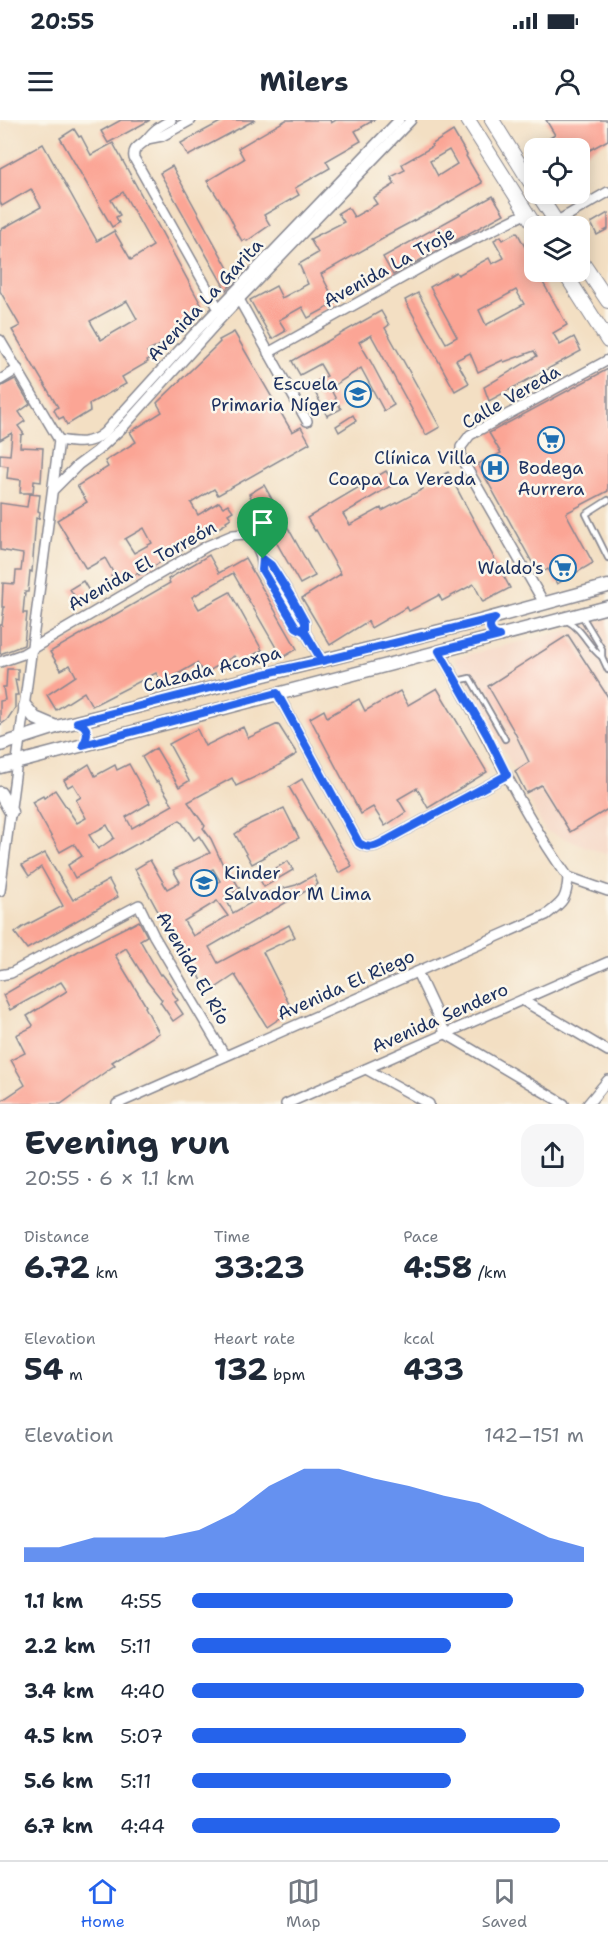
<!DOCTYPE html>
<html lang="en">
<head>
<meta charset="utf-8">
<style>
	body { margin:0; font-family:"Shantell Sans",sans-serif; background:#f6f6f7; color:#1f2937; height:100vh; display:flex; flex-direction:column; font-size:22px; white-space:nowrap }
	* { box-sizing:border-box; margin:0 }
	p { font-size:20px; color:#747a83 }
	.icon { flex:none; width:33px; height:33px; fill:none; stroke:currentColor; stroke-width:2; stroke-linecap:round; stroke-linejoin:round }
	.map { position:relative; height:984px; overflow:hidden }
	.drawer { display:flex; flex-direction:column; background:#fff; flex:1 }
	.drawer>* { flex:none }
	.controls { position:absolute; left:524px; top:18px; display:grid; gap:12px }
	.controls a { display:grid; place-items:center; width:66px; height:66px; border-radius:12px; background:#fff; box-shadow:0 3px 15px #0003; font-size:30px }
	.pin { position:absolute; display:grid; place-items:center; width:51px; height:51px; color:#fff; margin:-62px -26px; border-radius:50% 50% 50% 0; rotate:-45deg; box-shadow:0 0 6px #0007 }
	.pin .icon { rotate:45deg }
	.round { display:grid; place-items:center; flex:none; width:63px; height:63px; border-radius:18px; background:#f6f6f7 }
	.overview { display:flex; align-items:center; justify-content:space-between; height:102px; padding:0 24px }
	h1 { font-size:33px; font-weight:700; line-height:45px }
	.stats { display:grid; grid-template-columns:repeat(3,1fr); gap:9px; height:102px; padding:6px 24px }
	.stats div { display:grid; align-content:center }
	.stats b { font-size:30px; font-weight:700 }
	.stats small { font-size:16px; font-weight:400 }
	.stats p { font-size:16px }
	.chart { height:168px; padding:12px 24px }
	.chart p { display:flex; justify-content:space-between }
	.chart svg { width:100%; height:108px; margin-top:6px; fill:#2563eb; opacity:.7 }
	ul { padding:0 24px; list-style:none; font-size:20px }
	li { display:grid; grid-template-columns:96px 72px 1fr; align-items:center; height:45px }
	li i { height:15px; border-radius:8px; background:#2563eb }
	.status { display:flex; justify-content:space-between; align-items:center; height:42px; padding:0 30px; background:#fff; direction:ltr }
	.status svg { height:16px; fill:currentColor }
	header { display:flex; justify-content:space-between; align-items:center; height:78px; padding:0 24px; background:#fff; font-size:27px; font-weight:700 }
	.tab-bar { display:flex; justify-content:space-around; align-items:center; height:84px; border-top:2px solid #e0e1e3; background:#fff; font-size:16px; color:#747a83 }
	.tab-bar a { display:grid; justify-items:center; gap:3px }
	.tab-bar .active { color:#2563eb }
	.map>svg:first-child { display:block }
</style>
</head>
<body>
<div class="status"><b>20:55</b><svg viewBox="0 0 49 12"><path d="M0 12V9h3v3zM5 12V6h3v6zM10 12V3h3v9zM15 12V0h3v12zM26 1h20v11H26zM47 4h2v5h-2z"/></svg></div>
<header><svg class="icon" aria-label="menu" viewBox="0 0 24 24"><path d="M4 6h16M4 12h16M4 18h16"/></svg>Milers<svg class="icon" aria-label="person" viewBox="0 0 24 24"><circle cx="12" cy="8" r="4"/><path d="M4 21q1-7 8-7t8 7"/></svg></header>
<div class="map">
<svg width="608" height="984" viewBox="0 0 608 984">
	<rect width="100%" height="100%" fill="#fbf7ec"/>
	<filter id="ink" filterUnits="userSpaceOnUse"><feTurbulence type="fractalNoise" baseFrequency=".0167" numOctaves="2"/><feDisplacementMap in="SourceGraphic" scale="12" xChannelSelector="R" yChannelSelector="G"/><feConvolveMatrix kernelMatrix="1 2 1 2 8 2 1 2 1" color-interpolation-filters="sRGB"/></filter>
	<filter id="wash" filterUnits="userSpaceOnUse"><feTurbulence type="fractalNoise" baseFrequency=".008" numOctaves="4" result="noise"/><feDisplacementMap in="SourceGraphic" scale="24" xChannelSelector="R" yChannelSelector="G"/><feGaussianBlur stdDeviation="1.35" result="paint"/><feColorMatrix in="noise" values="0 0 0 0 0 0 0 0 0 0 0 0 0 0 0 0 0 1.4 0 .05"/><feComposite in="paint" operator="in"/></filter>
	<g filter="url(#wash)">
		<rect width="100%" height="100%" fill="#f3dfc3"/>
		<path fill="#f5d3c1" d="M 608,498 L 608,735 L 545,711 L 479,581 L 454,538 L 561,512 Z"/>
		<g id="blocks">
			<g fill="#fba595" fill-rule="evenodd">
				<path d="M 121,0 L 150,0 L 108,23 L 101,11 Z"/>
				<path d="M 224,0 L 255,0 L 188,36 L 181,23 Z"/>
				<path d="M 286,0 L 330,0 L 331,3 L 336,0 L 374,0 L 355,11 L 361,21 L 326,41 L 330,48 L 295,68 L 299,75 L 264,95 L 270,105 L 247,121 L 245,119 L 242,121 L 233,106 L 234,105 L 229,95 L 207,61 L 244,39 L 238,28 Z"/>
				<path d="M 546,0 L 608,0 L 608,20 L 579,36 L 579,28 L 532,28 L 555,15 Z"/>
				<path d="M 74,9 L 79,17 L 81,16 L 91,35 L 113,23 L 204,190 L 174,209 L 178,216 L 147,232 L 151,238 L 147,240 L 148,242 L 122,257 L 126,264 L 89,284 L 90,291 L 67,305 L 63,297 L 59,299 L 54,290 L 58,287 L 12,210 L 20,206 L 0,171 L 0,110 L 41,87 L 31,69 L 2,86 L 0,82 L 0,48 L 43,24 L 97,121 L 114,111 L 131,140 L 153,126 L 123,72 L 111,80 L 120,95 L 116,97 L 119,103 L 112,107 L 60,18 ZM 127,181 L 137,199 L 101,220 L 90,201 Z"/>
				<path d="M 453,11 L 467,35 L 466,36 L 482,63 L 429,94 L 428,93 L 385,116 L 386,117 L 321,154 L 336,183 L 308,198 L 302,187 L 279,200 L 286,211 L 272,219 L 250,180 L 276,166 L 282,178 L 308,164 L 299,144 L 318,133 L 310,119 L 344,102 L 338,93 L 348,87 L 354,97 L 377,84 L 373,78 L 395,64 L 391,57 L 405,50 L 402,44 L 432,27 L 431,25 ZM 449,30 L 457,44 L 438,56 L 430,41 Z"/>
				<path d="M 172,46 L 235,161 L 226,170 L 160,53 Z"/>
				<path d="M 493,76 L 504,94 L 393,155 L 383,137 Z"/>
				<path d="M 608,93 L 608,109 L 597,115 L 591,103 Z"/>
				<path d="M 517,112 L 534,144 L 534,152 L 537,152 L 567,205 L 553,213 L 560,225 L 574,217 L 581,231 L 489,281 L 484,267 L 537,236 L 534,231 L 504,242 L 503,240 L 478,252 L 470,233 L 456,240 L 469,263 L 455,271 L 405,180 L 418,173 L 446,223 L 457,217 L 430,167 L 456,152 L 458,155 L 489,138 L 492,144 L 504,138 L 494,120 L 501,116 L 503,120 ZM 516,170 L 524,184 L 486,205 L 479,190 Z"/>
				<path d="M 381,191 L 389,205 L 385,208 L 440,307 L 426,315 L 371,215 L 359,222 L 371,242 L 394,285 L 384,291 L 361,248 L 330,268 L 341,289 L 327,296 L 311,264 L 327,256 L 320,244 L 300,255 L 292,241 Z"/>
				<path d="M 234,212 L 292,312 L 301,307 L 310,323 L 218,375 L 214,369 L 191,383 L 198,395 L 219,382 L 223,387 L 228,384 L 233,391 L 228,394 L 231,398 L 226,401 L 227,403 L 139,455 L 138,453 L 120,464 L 118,461 L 115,463 L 111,456 L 114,454 L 105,438 L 86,449 L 57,400 L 87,382 L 77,366 L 108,347 L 105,341 L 136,322 L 130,312 L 162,292 L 157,283 L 220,222 L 219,220 ZM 144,408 L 152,423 L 134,433 L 125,419 Z"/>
				<path d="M 608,249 L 608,371 L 566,393 L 593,443 L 557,464 L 548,449 L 539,455 L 478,344 L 501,333 L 489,313 Z"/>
				<path d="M 15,259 L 30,284 L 19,292 L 25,301 L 18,306 L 24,314 L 21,315 L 20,327 L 43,328 L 41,362 L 34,361 L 33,373 L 20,373 L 21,360 L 7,358 L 8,346 L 0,345 L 0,334 L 10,335 L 12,313 L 0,320 L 0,267 Z"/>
				<path d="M 353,295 L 356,301 L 339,312 L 336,306 Z"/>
				<path d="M 386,351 L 394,364 L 343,394 L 350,405 L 381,388 L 382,391 L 423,369 L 422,366 L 448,352 L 510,468 L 483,482 L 474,464 L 442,481 L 439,475 L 409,491 L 407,487 L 371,508 L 368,501 L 330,525 L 302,478 L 341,454 L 316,410 L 315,411 L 307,398 Z"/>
				<path d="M 264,365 L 315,456 L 300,464 L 249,374 Z"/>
				<path d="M 29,374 L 40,375 L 38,391 L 40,392 L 39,399 L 36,398 L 32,452 L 30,451 L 28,472 L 25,472 L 23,493 L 27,493 L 24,525 L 0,534 L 0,505 L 2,505 L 4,487 L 2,487 L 3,463 L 15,464 L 16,451 L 21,451 L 23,434 L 0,430 L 0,383 L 27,387 Z"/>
				<path d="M 209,435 L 219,453 L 245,438 L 297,529 L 282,538 L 233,453 L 192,477 L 199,489 L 230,472 L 262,530 L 238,544 L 234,536 L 204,554 L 197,543 L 162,563 L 156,553 L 92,586 L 84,572 L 56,590 L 47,575 L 76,556 L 70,545 L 61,550 L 50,532 L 170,463 L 168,459 Z"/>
				<path d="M 83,461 L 92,476 L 79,484 L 70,469 Z"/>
				<path d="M 568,515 L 608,577 L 608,689 L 570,712 L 541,665 L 526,673 L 515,651 L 529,642 L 515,613 L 488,566 Z"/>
				<path d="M 7,549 L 18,549 L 18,560 L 15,559 L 18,575 L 15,575 L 15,588 L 7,600 L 0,605 L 0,581 L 5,580 L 3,567 L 6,567 Z"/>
				<path d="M 437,568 L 487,652 L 428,688 L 417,668 L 398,679 L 406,692 L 385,706 L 373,687 L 361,694 L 310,598 L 324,590 L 327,597 L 359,579 L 365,591 L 400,571 L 408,585 Z"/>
				<path d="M 278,604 L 297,634 L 274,648 L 236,666 L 232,658 L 188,682 L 205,706 L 203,708 L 211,719 L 223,745 L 225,744 L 240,769 L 225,777 L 233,793 L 270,772 L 296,765 L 314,755 L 318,764 L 209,827 L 218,843 L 289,805 L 295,817 L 263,832 L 292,890 L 267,907 L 235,855 L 208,873 L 191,839 L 186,841 L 179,830 L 135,749 L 150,740 L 167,769 L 180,762 L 173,750 L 210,733 L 199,716 L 194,720 L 180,700 L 75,758 L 68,745 L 82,736 L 74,724 L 60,732 L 32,682 L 43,676 L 44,678 L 55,670 L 77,703 L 86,698 L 76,680 L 81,677 L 73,664 L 68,667 L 64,660 L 89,644 L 95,656 L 115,645 L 117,650 L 129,644 L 150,683 L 126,697 L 132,708 L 173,685 L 158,661 L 156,662 L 142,637 L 156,628 L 179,667 L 189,661 L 169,624 L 197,609 L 205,626 L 243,607 L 248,618 ZM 107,705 L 114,718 L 98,729 L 89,715 ZM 213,749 L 220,761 L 201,771 L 194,759 ZM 217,781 L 228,796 L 193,816 L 184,801 Z"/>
				<path d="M 302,659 L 352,746 L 339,753 L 289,667 Z"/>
				<path d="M 284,688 L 299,718 L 264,736 L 265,737 L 252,744 L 235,714 L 250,704 Z"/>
				<path d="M 45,733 L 73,780 L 109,760 L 118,777 L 27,829 L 15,813 L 23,807 L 63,786 L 41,747 L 29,756 L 22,745 Z"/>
				<path d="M 288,741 L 293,750 L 264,767 L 259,758 Z"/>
				<path d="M 139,801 L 147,816 L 140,820 L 160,855 L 162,854 L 173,868 L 171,870 L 178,880 L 175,882 L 183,894 L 173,901 L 160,882 L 162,880 L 146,860 L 126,828 L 115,835 L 146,886 L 145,887 L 159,913 L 112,942 L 115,945 L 61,984 L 0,984 L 0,982 L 25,965 L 11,940 L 25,933 L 16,915 L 32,907 L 33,905 L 27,896 L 67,871 L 61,862 L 10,890 L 3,875 L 82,829 L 130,805 L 130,806 Z"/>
			</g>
		</g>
	</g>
	<g filter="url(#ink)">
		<use href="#blocks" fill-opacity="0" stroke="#878790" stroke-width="1.5"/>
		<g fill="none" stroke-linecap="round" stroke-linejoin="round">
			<defs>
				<g id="lane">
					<path d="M 608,380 L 586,394 L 608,438"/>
					<path d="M 582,496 L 602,529 L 602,537 L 608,550"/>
					<path d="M 567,501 C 583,509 588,527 602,537"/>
					<path d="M 457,561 L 470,558 L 505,619"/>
				</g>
				<g id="street">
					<path d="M 171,0 C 159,7 156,8 147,19 C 141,26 132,27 134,38 L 221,193"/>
					<path d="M 147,19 L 162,16 L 191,0"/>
					<path d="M 556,102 L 608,72"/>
					<path d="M 236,174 L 307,301"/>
					<path d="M 0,220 L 59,320"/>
					<path d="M 268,233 L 452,130 L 527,93"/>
					<path d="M 0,260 L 18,249"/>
					<path d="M 59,320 C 76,323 90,325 104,313 L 194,214 L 399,0"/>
					<path d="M 53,370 L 78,345 L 97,331 L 124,306 L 223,196 L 411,0"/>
					<path d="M 263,439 L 271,445 L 290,475 L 305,502 L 305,512"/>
					<path d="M 544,483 L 461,338 L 461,327 L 470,315 L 608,240"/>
					<path d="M 439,531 C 484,605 517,687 568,757"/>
					<path d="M 0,542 L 23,534 L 207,426 L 233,415 L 246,414 C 257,425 263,434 262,450 L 296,507 L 305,512 L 322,541"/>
					<path d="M 277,573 L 359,723 C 369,730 377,726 387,720 L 507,655"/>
					<path d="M 568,757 L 608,771"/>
					<path d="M 0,771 L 59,320"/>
					<path d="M 417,852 L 446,914 L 564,984"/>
					<path d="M 0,855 L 11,853 L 139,785 L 154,816 L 225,936"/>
					<path d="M 522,880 L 608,931"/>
					<path d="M 366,949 L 429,984"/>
					<path d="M 117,984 L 546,795 C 563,782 567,779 568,757"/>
					<path d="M 286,984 L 608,842"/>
					<path d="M 588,984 L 608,960"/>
				</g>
				<g id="secondary">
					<path d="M 25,586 L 35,598 L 56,607"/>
					<path d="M 0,625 L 56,607 L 480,501 L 608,466"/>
					<path d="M 0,647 L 608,487"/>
					<path d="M 0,673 L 11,692"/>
				</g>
				<g id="primary">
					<path d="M 468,0 L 535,106"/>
					<path d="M 492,0 L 534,68"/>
					<path d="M 538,74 L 559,106"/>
					<path d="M 579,138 L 608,181"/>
					<path d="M 564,152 L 608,221"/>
				</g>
			</defs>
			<use href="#lane" stroke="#878790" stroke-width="8"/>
			<use href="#street" stroke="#878790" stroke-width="12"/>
			<use href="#secondary" stroke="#878790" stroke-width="15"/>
			<use href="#primary" stroke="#878790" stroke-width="16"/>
			<use href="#lane" stroke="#fff" stroke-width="4.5"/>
			<use href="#street" stroke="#fff" stroke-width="9"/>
			<use href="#secondary" stroke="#fff" stroke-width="12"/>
			<use href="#primary" stroke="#fff" stroke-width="14"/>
		</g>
	</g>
	<g fill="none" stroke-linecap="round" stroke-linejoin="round" filter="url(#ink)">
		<defs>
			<path id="route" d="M 263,439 L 271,445 L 290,475 L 305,502 L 305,512 L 322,541 L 280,550 L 77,602 C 89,606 89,615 83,625 L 277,573 L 359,723 C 369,730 377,726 387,720 L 507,655 L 487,615 L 439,531 L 499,516 C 489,514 487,504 495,498 L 322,541 L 305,512 L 296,507 L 262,450 L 263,439"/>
		</defs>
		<use href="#route" stroke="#fff" stroke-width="12"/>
		<use href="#route" stroke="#2563eb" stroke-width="8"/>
	</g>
	<defs>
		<symbol id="school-ring" viewBox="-11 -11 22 22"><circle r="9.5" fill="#fbf7ec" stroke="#1f6fb2" stroke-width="1.5"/><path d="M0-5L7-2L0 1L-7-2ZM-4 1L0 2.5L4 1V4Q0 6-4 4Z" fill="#1f6fb2"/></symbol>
		<symbol id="supermarket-ring" viewBox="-11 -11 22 22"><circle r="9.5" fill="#fbf7ec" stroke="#1f6fb2" stroke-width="1.5"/><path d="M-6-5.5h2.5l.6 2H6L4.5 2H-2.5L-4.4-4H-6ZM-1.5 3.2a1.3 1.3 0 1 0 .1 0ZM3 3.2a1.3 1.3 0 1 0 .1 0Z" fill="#1f6fb2"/></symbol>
		<symbol id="hospital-ring" viewBox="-11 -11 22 22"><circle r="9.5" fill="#fbf7ec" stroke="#1f6fb2" stroke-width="1.5"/><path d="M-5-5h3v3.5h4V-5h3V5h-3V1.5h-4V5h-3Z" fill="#1f6fb2"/></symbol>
	</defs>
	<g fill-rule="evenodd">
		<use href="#school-ring" x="343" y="259" width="30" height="30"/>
		<use href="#supermarket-ring" x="536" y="305" width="30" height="30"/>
		<use href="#hospital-ring" x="480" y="333" width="30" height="30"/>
		<use href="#supermarket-ring" x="548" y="433" width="30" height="30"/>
		<use href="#school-ring" x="189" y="748" width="30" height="30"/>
	</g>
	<g text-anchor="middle" stroke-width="5" stroke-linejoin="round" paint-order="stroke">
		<g font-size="18" fill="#1b2f5e" stroke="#fbf7ec">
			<text transform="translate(389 147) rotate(-29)" y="6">Avenida La Troje</text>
			<text transform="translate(205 180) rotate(-47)" y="6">Avenida La Garita</text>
			<text transform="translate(511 277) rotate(-30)" y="6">Calle Vereda</text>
			<text transform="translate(142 446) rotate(-29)" y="6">Avenida El Torreón</text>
			<text transform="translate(212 549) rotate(-14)" y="6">Calzada Acoxpa</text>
			<text transform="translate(193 848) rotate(60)" y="6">Avenida El Río</text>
			<text transform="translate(346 865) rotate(-24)" y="6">Avenida El Riego</text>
			<text transform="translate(440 898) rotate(-24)" y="6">Avenida Sendero</text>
		</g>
		<g font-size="18" fill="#1b2f5e" stroke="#fbf7ec" text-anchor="end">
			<text x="338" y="270">Escuela<tspan x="338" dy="21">Primaria Níger</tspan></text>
			<text x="476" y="344">Clínica Villa<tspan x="476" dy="21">Coapa La Vereda</tspan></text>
			<text x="551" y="354" text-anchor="middle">Bodega<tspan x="551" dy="21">Aurrera</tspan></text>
			<text x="544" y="454">Waldo's</text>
			<text x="224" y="759" text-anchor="start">Kinder<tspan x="224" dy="21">Salvador M Lima</tspan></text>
		</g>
	</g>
</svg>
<div class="controls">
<a><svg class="icon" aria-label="locate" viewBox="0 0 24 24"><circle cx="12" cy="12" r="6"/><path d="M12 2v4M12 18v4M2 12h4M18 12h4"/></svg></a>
<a><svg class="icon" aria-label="layers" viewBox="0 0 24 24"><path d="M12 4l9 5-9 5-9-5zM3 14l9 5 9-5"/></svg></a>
</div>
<div class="pin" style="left:263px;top:439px;background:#1e9e55"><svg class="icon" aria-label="arrive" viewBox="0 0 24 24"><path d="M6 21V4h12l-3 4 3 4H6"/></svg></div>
</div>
<section class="drawer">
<div class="overview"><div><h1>Evening run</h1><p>20:55 · 6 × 1.1 km</p></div><a class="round"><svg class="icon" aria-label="share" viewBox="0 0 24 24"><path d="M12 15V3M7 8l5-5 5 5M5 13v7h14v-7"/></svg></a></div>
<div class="stats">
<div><p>Distance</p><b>6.72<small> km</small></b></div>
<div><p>Time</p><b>33:23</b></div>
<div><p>Pace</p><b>4:58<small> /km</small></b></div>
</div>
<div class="stats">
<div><p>Elevation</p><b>54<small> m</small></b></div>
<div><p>Heart rate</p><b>132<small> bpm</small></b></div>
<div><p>kcal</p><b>433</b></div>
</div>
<div class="chart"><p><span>Elevation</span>142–151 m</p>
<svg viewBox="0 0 160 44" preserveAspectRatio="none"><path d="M0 44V38L10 38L20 34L30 34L40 34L50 31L60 24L70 13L80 6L90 6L100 10L110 13L120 17L130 20L140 27L150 34L160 38V44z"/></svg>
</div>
<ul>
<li><b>1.1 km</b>4:55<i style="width:82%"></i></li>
<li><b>2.2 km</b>5:11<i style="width:66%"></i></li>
<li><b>3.4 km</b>4:40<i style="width:100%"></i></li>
<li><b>4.5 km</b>5:07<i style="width:70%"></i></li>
<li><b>5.6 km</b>5:11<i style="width:66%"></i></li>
<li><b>6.7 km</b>4:44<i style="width:94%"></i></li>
</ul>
</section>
<nav class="tab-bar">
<a class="active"><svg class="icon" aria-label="home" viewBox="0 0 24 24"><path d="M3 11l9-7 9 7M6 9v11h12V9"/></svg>Home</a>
<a><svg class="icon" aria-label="map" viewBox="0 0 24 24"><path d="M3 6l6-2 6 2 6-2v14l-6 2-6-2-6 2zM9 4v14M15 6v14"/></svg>Map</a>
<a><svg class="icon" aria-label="saved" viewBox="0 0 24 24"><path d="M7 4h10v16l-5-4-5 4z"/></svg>Saved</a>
</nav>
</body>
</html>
